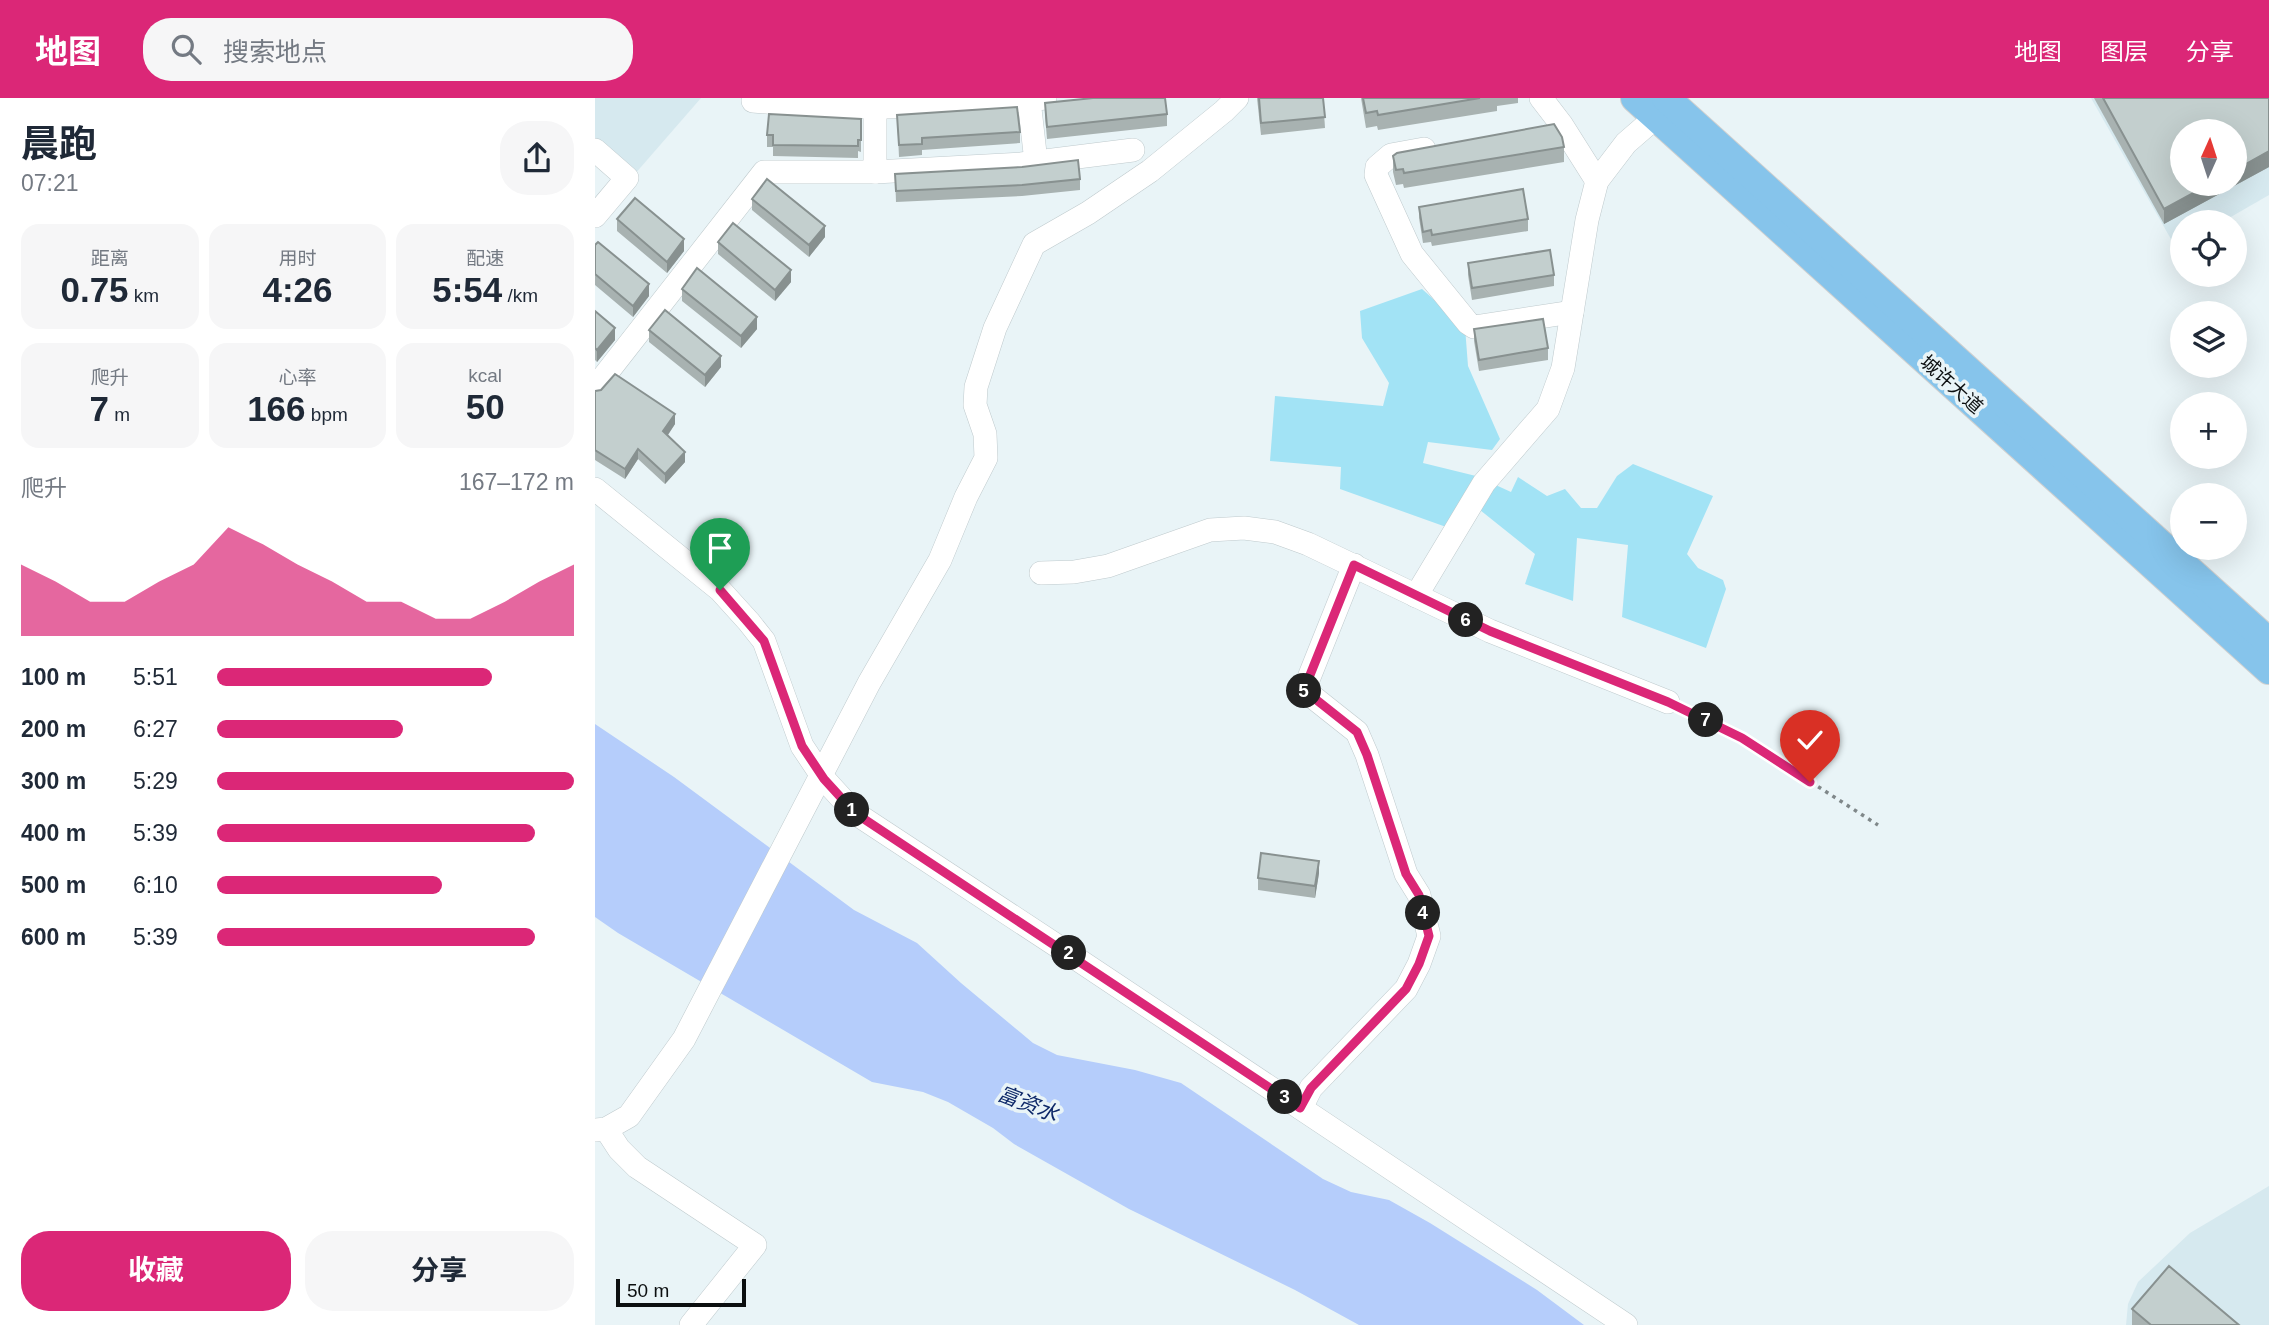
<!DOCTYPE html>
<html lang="zh">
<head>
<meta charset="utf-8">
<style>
	body { margin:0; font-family:Helvetica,"Noto Sans SC",sans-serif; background:#f6f6f7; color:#1f2937; height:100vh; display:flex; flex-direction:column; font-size:26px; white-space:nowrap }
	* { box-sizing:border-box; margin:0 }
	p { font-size:23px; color:#747a83 }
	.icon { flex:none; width:38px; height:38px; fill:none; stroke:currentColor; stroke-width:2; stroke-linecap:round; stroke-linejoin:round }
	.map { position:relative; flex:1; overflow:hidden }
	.details { display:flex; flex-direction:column; background:#fff; width:595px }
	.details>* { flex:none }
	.needle { width:46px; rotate:3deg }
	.controls { position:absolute; left:1575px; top:21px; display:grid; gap:14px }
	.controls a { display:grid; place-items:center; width:77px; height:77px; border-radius:50%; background:#fff; box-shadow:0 7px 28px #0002; font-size:35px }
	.scale { position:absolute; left:21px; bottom:18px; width:130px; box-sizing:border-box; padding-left:7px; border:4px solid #0c0f10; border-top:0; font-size:19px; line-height:24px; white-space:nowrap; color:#0c0f10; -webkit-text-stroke:5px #e9f4f7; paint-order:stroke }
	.pin { position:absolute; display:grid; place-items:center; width:60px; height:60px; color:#fff; margin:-72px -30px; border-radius:50% 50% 50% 0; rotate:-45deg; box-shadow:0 0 7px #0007 }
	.pin .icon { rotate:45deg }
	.km { position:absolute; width:35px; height:35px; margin:-18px; border-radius:50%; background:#222; color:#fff; font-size:19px; line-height:35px; text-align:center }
	.round { display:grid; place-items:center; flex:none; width:74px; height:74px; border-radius:28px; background:#f6f6f7 }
	.summary { display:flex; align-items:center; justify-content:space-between; height:119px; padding:0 21px }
	h1 { font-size:38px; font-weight:700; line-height:52px }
	.figures { display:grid; grid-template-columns:repeat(3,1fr); gap:10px; height:119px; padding:7px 21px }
	.figures div { display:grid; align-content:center; border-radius:18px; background:#f6f6f7; text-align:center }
	.figures b { font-size:35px; font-weight:700 }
	.figures small { font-size:19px; font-weight:400 }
	.figures p { font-size:19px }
	.chart { height:196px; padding:14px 21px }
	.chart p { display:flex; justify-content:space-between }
	.chart svg { width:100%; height:126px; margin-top:7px; fill:#db2777; opacity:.7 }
	.primary-button { display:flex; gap:14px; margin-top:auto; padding:14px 21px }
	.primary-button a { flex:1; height:80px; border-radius:28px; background:#db2777; color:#fff; font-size:28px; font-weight:700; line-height:80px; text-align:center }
	.primary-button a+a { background:#f6f6f7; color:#1f2937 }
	ul { padding:0 21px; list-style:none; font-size:23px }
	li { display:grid; grid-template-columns:112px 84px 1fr; align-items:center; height:52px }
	li i { height:18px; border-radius:9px; background:#db2777 }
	header { display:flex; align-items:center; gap:42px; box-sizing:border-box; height:98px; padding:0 35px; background:#db2777; color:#fff }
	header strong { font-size:33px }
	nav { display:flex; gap:38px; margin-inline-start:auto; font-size:24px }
	.search { width:490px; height:63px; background:#f6f6f7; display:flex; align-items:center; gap:18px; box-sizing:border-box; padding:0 24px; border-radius:28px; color:#747a83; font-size:26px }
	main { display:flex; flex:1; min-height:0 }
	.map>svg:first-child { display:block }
</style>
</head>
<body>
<header>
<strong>地图</strong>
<div class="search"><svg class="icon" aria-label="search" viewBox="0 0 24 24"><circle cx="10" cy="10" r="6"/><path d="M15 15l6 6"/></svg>搜索地点</div>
<nav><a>地图</a><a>图层</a><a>分享</a></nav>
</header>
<main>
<section class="details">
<div class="summary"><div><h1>晨跑</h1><p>07:21</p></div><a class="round"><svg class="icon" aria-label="share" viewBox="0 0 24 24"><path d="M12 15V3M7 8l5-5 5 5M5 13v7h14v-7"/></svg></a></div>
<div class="figures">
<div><p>距离</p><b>0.75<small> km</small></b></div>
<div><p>用时</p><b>4:26</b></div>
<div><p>配速</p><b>5:54<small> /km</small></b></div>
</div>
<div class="figures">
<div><p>爬升</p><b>7<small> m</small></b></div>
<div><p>心率</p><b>166<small> bpm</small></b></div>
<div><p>kcal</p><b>50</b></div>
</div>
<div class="chart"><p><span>爬升</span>167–172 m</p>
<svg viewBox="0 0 160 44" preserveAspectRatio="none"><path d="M0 44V19L10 25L20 32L30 32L40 25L50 19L60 6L70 12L80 19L90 25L100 32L110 32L120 38L130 38L140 32L150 25L160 19V44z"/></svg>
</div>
<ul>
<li><b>100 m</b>5:51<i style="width:77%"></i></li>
<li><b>200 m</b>6:27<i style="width:52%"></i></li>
<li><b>300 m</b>5:29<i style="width:100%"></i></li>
<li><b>400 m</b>5:39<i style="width:89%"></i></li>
<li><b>500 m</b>6:10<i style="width:63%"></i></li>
<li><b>600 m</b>5:39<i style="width:89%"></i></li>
</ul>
<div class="primary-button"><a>收藏</a><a>分享</a></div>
</section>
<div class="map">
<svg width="1674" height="1227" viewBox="0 0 1674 1227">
	<rect width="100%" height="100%" fill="#e9f4f7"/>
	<g fill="#d6e9ef" fill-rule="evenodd">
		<path d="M 0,0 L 106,0 L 39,77 L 0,41 Z"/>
		<path d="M 1496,0 L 1674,0 L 1674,97 L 1627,124 L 1587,124 L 1587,147 L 1581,150 ZM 1587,33 L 1640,33 L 1640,86 L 1587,86 Z"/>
		<path d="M 1674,1088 L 1674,1227 L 1531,1227 L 1533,1206 L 1543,1184 L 1595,1135 Z"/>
	</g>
	<path fill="#a2e3f5" d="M 827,191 L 870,229 L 873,268 L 905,341 L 897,352 L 833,344 L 828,365 L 881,378 L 916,394 L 923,379 L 952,398 L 970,391 L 986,410 L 1002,410 L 1022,378 L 1038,366 L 1118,398 L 1092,456 L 1103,470 L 1128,482 L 1131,491 L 1111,550 L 1027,519 L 1033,447 L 982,440 L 978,503 L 930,486 L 940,456 L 885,412 L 854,430 L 745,391 L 746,369 L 675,363 L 680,298 L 788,308 L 794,285 L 767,240 L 765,213 Z"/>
	<path fill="#b5cdfb" d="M 0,626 L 79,679 L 259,812 L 322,845 L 366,885 L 438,945 L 462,957 L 540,972 L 586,985 L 728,1081 L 756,1094 L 794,1102 L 835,1125 L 942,1192 L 989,1227 L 764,1227 L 700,1192 L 534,1111 L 419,1046 L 398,1030 L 353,1004 L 328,994 L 277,984 L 23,835 L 0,819 Z"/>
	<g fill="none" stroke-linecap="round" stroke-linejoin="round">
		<defs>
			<g id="minor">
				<path d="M 946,0 L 966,26 L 1002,83"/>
				<path d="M 434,2 L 441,64"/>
				<path d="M 158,3 C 256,12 353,11 450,0"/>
				<path d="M 829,51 L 796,57 L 782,69 L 781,77 L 817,156 L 873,225 L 879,229 L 977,214"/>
				<path d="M 0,52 L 32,80 L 0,118"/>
				<path d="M 280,74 L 426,66 L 538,52"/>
				<path d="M 0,290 L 169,74 L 280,74 L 280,10"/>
				<path d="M 0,391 L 125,492 L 154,524 L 169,543 L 207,648 L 229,681 L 260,715 L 476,857 L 1031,1227"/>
				<path d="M 446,475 L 479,474 L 513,468 L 615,432 L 649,430 L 680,434 L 713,446 L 895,533 L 1073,604"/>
				<path d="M 821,498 L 889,385 L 953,311 L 968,270 L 992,122 L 1002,83 L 1031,45 L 1061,19"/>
				<path d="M 706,1010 L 716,990 L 811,891 L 824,866 L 834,838 L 824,797 L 811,776 L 772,657 L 762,634 L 709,592 L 759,467"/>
				<path d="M 11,1031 L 24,1051 L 42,1069 L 160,1147 L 96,1227"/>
				<path d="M 0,1032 L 11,1031 L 34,1018 L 89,941 L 274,585 L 345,462 L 371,399 L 391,360 L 390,336 L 380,307 L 381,289 L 400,230 L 439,146 L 493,115 L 555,73 L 629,13 L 642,0"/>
			</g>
			<g id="major">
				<path d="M 1040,0 L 1674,572"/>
				<path d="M 1071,0 L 1674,544"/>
			</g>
		</defs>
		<use href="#minor" stroke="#bfcacd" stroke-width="24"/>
		<use href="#major" stroke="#cecfcf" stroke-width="30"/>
		<path stroke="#7f8789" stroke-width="3.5" stroke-dasharray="3.5 5" stroke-linecap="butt" d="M 1091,612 L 1147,640 L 1283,727"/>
		<use href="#minor" stroke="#fff" stroke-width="23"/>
		<use href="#major" stroke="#86c4eb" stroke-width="28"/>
	</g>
	<g fill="#a8b2b1">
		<path d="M 662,0 L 728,0 L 730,30 L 666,37 Z"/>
		<path d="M 766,0 L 923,0 L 923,5 L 902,8 L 902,13 L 783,32 L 782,28 L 771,30 Z"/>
		<path d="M 1499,0 L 1674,0 L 1674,69 L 1569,126 Z"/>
		<path d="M 450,5 L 572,16 L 572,28 L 452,41 L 450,17 Z"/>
		<path d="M 302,17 L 425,34 L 425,45 L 327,52 L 327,57 L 304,59 Z"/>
		<path d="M 266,21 L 266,54 L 263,53 L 263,60 L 178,58 L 178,49 L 172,49 L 172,37 Z"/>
		<path d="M 969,49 L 969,64 L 809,90 L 808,86 L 801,87 L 798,74 L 798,58 Z"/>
		<path d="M 427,69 L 485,81 L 485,92 L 427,98 L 301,104 L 300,76 Z"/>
		<path d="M 157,101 L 230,139 L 214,159 L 157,112 Z"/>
		<path d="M 824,109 L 933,121 L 933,133 L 837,148 L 836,144 L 828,145 L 824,120 Z"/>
		<path d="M 22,121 L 89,153 L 72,175 L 22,133 Z"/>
		<path d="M 123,144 L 196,184 L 180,203 L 123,156 Z"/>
		<path d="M 0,147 L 54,198 L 38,219 L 0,187 Z"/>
		<path d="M 873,165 L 959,177 L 959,188 L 877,202 L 873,177 Z"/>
		<path d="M 87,191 L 162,231 L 146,250 L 87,203 Z"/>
		<path d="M 0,213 L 20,242 L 2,264 L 0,262 Z"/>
		<path d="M 879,231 L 953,250 L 953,262 L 884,273 L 879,243 Z"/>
		<path d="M 54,232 L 126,269 L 110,289 L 54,244 Z"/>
		<path d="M 6,292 L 80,326 L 73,337 L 90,364 L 70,386 L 43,361 L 30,381 L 0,362 L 0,293 Z"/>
		<path d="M 724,775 L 720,800 L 663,792 L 663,780 Z"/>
		<path d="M 1537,1211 L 1644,1227 L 1537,1227 Z"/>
	</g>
	<g fill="#889190">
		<path d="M 1674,53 L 1674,69 L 1569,126 L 1569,111 L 1615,86 L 1640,86 L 1640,72 Z"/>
		<path d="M 230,128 L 230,139 L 214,159 L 214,147 Z"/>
		<path d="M 89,141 L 89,153 L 72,175 L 72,164 Z"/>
		<path d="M 196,172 L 196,184 L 180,203 L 180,192 Z"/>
		<path d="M 54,186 L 54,198 L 38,219 L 38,208 Z"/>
		<path d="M 162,219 L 162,231 L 146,250 L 146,238 Z"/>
		<path d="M 20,230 L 20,242 L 2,264 L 2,252 Z"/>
		<path d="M 126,258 L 126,269 L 110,289 L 110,277 Z"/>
		<path d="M 80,316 L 80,326 L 68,344 L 68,333 Z"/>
		<path d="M 43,351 L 43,361 L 30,381 L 30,371 Z"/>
		<path d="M 90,354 L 90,364 L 70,386 L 70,376 Z"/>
		<path d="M 724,763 L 724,775 L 720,800 L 720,788 Z"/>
	</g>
	<g fill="#c3cfce" stroke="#889190" stroke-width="2">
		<path d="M 498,0 L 570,0 L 572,16 L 452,29 L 450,5 Z"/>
		<path d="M 664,0 L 728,0 L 730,19 L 666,25 Z"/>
		<path d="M 768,0 L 885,0 L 783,17 L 782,13 L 771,15 Z"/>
		<path d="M 1508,0 L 1674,0 L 1674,53 L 1640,72 L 1640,33 L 1587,33 L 1587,86 L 1615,86 L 1569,111 Z"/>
		<path d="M 422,9 L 425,34 L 327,40 L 327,46 L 304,47 L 302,17 Z"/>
		<path d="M 174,16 L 266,21 L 266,42 L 263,42 L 263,48 L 178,47 L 178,37 L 172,37 Z"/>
		<path d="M 959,26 L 967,39 L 969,49 L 809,75 L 808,71 L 801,72 L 798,58 L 802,55 Z"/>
		<path d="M 483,62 L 485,81 L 427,87 L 301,93 L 300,76 L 427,69 Z"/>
		<path d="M 172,81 L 230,128 L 214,147 L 157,101 Z"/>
		<path d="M 928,91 L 933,121 L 837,137 L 836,132 L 828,134 L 824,109 Z"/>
		<path d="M 40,100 L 89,141 L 72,164 L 22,121 Z"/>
		<path d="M 138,125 L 196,172 L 180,192 L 123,144 Z"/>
		<path d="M 3,144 L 54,186 L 38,208 L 0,176 L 0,147 Z"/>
		<path d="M 955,152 L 959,177 L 877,190 L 873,165 Z"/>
		<path d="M 102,170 L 162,219 L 146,238 L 87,191 Z"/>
		<path d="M 70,212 L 126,258 L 110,277 L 54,232 Z"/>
		<path d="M 0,213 L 20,230 L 2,252 L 0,250 Z"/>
		<path d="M 948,221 L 953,250 L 884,262 L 879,231 Z"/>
		<path d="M 20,276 L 80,316 L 68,333 L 90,354 L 70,376 L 43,351 L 30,371 L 0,352 L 0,293 L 6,292 Z"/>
		<path d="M 666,755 L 724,763 L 720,788 L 663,780 Z"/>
		<path d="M 1574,1168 L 1644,1227 L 1556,1227 L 1537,1211 Z"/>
	</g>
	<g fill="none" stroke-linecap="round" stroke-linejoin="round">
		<defs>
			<path id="route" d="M 125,492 L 169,543 L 207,648 L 229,681 L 260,715 L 705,1010 L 716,990 L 811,891 L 824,866 L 834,838 L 824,797 L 811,776 L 772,657 L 762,634 L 709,592 L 759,467 L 895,533 L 1073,604 L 1147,640 L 1215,684"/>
		</defs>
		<use href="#route" stroke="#fff" stroke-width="14"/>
		<use href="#route" stroke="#db2777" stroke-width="9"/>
	</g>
	<g text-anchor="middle" stroke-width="7" stroke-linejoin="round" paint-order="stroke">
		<g font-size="19" fill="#0c0f10" stroke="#e9f4f7">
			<text transform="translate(1357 286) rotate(42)" y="7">城许大道</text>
		</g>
		<g font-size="21" font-style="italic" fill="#0d2868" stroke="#e9f4f7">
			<text transform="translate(433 1006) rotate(21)" y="7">富资水</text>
		</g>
	</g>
</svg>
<div class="controls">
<a><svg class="needle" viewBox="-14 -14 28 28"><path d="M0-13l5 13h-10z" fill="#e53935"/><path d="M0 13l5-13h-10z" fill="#747a83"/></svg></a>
<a><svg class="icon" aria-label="locate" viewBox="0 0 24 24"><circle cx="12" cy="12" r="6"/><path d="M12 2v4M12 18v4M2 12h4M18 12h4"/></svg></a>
<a><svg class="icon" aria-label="layers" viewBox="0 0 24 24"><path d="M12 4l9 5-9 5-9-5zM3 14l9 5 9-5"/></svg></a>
<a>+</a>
<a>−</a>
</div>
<div class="scale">50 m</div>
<div class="pin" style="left:125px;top:492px;background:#1e9e55"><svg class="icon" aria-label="arrive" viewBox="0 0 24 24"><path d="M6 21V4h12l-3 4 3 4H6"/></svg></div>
<div class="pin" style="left:1215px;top:684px;background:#d93025"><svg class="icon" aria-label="check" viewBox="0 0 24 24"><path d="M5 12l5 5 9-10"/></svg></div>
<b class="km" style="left:257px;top:712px">1</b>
<b class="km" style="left:474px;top:855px">2</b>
<b class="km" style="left:690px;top:999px">3</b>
<b class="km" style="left:828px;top:815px">4</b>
<b class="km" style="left:709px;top:593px">5</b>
<b class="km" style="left:871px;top:522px">6</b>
<b class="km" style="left:1111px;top:622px">7</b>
</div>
</main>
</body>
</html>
